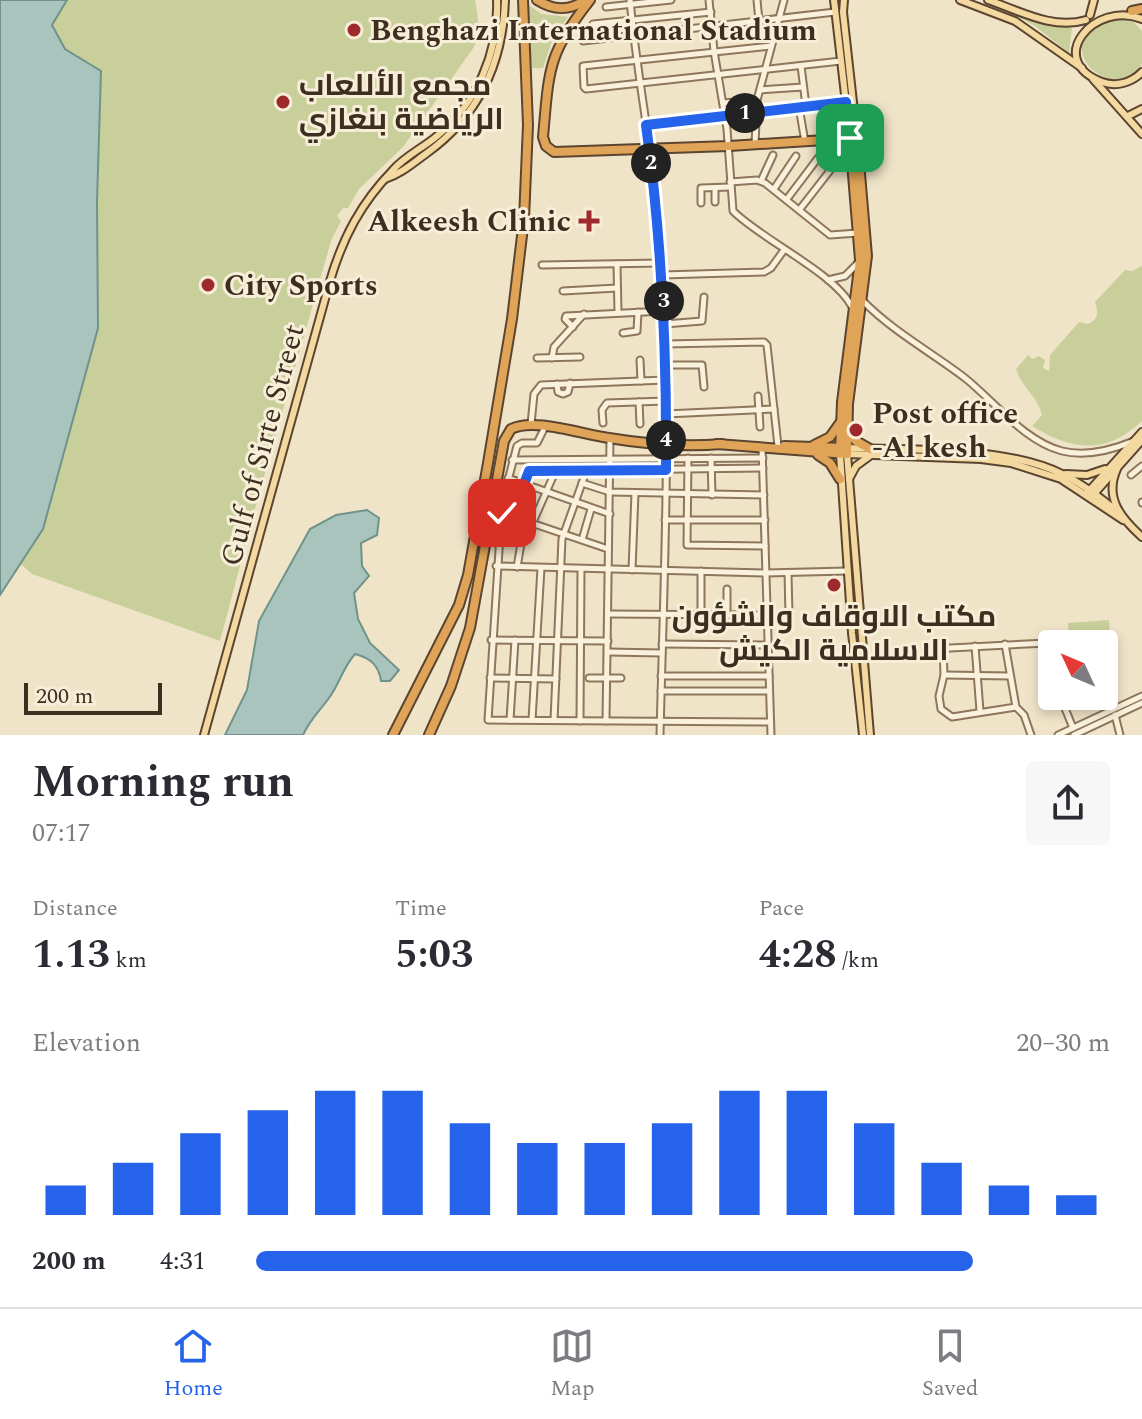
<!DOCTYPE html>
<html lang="en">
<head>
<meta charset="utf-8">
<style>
	body { margin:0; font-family:Spectral,Cairo,serif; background:#f7f7f7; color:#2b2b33; height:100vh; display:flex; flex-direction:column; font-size:30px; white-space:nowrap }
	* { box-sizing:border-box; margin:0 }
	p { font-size:26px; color:#7c7c81 }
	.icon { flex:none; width:44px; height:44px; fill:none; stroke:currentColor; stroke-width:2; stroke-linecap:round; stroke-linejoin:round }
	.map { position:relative; height:735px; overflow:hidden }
	.drawer { display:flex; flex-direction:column; background:#fff; flex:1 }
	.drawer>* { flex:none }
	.needle { width:52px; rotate:314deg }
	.tools { position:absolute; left:1038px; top:630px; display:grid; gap:16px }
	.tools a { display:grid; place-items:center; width:80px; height:80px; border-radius:8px; background:#fff; box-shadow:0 4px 12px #0003; font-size:40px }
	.scale { position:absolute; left:24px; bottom:20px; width:138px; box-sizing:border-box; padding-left:8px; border:4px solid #3d2e20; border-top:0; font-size:22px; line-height:28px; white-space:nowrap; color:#3d2e20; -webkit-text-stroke:6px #f7eed8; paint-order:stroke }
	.pin { position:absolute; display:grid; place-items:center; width:68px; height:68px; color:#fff; margin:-34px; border-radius:16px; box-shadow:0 4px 12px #0006 }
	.km { position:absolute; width:40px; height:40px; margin:-20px; border-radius:50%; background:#222; color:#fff; font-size:22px; line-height:40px; text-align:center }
	.round { display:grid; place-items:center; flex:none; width:84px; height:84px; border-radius:8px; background:#f7f7f7 }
	.headline { display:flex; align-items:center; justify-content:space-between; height:136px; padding:0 32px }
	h1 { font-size:44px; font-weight:700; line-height:60px }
	.figures { display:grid; grid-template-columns:repeat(3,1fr); gap:12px; height:136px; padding:8px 32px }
	.figures div { display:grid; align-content:center }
	.figures b { font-size:40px; font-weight:700 }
	.figures small { font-size:22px; font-weight:400 }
	.figures p { font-size:22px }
	.chart { height:224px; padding:16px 32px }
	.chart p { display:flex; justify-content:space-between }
	.chart svg { width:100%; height:144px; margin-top:8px; stroke:#2563eb; stroke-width:6 }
	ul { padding:0 32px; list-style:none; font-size:26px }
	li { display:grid; grid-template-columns:128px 96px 1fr; align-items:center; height:60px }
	li i { height:20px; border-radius:10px; background:#2563eb }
	.tab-bar { display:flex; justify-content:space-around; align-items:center; height:112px; border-top:2px solid #e1e1e2; background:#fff; font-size:22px; color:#7c7c81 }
	.tab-bar a { display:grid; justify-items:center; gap:4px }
	.tab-bar .active { color:#2563eb }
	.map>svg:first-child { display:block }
</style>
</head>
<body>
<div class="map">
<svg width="1142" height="735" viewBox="0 0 1142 735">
	<rect width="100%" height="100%" fill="#f0e4c8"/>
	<g fill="#c9cf9b">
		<path d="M 67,0 L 475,0 C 478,17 481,31 474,47 L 403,147 L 359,189 L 348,208 L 343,208 L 337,216 L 341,221 L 331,241 L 258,498 L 220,641 L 32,574 L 21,564 L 43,529 L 98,328 L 97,202 L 65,49 L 52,24 Z"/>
		<path d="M 527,4 L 542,14 L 568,17 L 552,41 L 543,68 L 532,68 Z"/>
		<path d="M 1006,10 L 1055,26 L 1072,28 L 1069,53 L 1035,26 Z"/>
		<path d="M 1124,16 L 1132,20 L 1142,31 C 1142,40 1142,55 1142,63 C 1130,96 1073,74 1083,40 C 1084,35 1089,29 1092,23 Z"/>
		<path d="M 1142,266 L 1142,421 C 1105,456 1071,450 1032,426 L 1042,415 C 1038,397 1021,386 1016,369 L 1028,355 L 1032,359 L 1039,356 L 1045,360 L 1043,368 L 1049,371 L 1050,355 L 1079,322 L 1087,324 C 1098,321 1099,313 1095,302 L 1125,270 L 1132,271 Z"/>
		<path d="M 1109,620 L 1114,691 L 1104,692 L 1104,644 L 1069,644 L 1068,623 Z"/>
	</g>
	<g fill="#a9c4bc" stroke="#6f938a" stroke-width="2">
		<path d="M 0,0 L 67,0 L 52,25 L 65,49 L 101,71 L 97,202 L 98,328 L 43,529 L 0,595 Z"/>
		<path d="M 367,510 L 379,518 L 377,535 L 361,543 L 362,566 L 369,576 L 354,593 L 358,619 L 370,643 L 399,670 L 390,681 L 381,681 C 379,666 371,658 355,654 C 342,669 340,683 329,698 C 319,712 311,718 303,735 L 225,735 L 247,690 L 259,621 L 310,529 L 336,515 Z"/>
	</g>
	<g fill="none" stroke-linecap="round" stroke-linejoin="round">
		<defs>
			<g id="minor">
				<path d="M 630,0 C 637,77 653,153 659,230 C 673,397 664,567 660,735"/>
				<path d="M 709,0 L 714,51 L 727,129 L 733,211 C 762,240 835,273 852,307"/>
				<path d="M 757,0 L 759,21"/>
				<path d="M 606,7 L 671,0"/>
				<path d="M 593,24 L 711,12"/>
				<path d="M 583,41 L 835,12"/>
				<path d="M 771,46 L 583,66 L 584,87 L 586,89 L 841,61"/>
				<path d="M 801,66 L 806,106"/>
				<path d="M 760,90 L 803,87"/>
				<path d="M 723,103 L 757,100"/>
				<path d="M 799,107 L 805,142"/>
				<path d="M 646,125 L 846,102"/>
				<path d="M 755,144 L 757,100 L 784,0"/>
				<path d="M 761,181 L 773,155"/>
				<path d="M 730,182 L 757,180 L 765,183 L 830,235 L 858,233"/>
				<path d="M 715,188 L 715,202"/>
				<path d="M 774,189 L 796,156"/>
				<path d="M 787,199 L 818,158"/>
				<path d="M 701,203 L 701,188 L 730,187"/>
				<path d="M 800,209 L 832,168"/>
				<path d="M 617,264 L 618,313"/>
				<path d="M 542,265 L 661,263"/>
				<path d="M 662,275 L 764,272 L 771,268 L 784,250"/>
				<path d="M 828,280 L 845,276 L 859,262"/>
				<path d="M 563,291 L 617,288"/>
				<path d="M 862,300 C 892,331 931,352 965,378 C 995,402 1024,441 1062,451 C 1086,457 1112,450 1134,441"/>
				<path d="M 665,324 L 702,321 L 704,297"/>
				<path d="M 573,327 L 565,319 L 566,316 L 664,311"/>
				<path d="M 623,333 L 637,331 L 638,312"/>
				<path d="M 665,344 L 764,342 L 767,345 L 778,446"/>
				<path d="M 537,358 L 580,357"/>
				<path d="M 552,358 L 554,347 L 584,314"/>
				<path d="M 640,360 L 641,381"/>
				<path d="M 665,365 L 702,365 L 704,387"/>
				<path d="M 557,384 L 558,392 L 563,394 L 568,392 L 570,383"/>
				<path d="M 758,396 L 760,427"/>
				<path d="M 639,402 L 640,424"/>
				<path d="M 665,414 L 774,409"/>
				<path d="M 603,423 L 602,410 L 607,403 L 666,401"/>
				<path d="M 531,424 L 534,394 L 541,385 L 665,380"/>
				<path d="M 545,427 L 537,443 L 522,443 L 517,446 L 502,504 L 488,720 L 770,722"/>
				<path d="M 762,448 L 771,735"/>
				<path d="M 688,458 L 687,545 L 765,546"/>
				<path d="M 711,458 L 712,495"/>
				<path d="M 512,460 L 763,458"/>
				<path d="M 1131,475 L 1142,466"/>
				<path d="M 508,478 L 610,514"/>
				<path d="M 582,483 L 610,492 L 764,495"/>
				<path d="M 1142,502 L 1142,503"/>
				<path d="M 502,513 L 608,549"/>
				<path d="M 512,516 L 530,471 L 763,468"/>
				<path d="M 665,520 L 765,520"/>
				<path d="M 533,522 L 555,472"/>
				<path d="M 582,540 L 591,509"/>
				<path d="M 496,566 L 766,573 L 847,571"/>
				<path d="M 517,567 L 525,520"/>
				<path d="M 632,570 L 635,493"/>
				<path d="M 727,589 L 727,614"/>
				<path d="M 701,613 L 701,571"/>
				<path d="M 609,614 L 767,615"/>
				<path d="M 767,620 L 786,619 L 789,615 L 788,573"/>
				<path d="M 491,640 L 608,641"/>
				<path d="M 662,644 L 768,645"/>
				<path d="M 1005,644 L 1016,707 L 1024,715 L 1031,735"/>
				<path d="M 975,646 L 980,711"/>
				<path d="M 943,647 L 944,675 L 939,696 L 941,709 L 952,717 L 1016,707"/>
				<path d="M 931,649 L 1047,643 L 1050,645 L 1052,654"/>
				<path d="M 608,652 L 662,653"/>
				<path d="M 944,675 L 1010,676"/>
				<path d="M 661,676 L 769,676"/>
				<path d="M 490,678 L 556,679"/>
				<path d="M 589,678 L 621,678"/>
				<path d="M 661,691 L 769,691"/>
				<path d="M 1060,696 L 1073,728"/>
				<path d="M 1115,715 L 1120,735"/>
				<path d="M 510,720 L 515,640"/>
				<path d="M 532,720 L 541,568"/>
				<path d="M 554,720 L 562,539 L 586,472"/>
				<path d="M 580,721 L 581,570"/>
				<path d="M 606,721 L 610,439"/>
				<path d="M 1058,735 L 1142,696"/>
				<path d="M 1074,735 L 1142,703"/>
			</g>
			<g id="major">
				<path d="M 834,0 L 850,138"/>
				<path d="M 844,0 L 843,12 L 857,138"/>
				<path d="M 960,0 L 1015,21 L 1082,68"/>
				<path d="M 988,0 C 1020,11 1053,30 1086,20"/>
				<path d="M 1090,15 L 1094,0"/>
				<path d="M 1142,19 C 1094,0 1044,60 1102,82 C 1116,87 1131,83 1142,72"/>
				<path d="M 1093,79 L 1142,134"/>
				<path d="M 1128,116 L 1142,109"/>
				<path d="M 385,179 C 401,174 413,163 427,153 C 478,116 503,63 505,0"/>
				<path d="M 847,448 C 910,450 1006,446 1062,474 C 1083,484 1101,498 1119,513"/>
				<path d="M 840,454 L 852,633 L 863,735"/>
				<path d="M 1117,469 C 1104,498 1121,518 1142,537"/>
				<path d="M 1066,474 L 1087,475 L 1105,469"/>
				<path d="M 849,479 L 856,466 L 871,455"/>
				<path d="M 1088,492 L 1142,432"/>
				<path d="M 1093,495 L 1142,440"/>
				<path d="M 204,735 L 330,281 C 343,237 361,203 393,170 C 405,156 423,148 437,136 C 477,103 499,52 497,0"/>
				<path d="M 870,735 L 847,454 L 981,459 L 1011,463 L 1061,479 L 1123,520"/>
			</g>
			<g id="highway">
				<path d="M 537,0 C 554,11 569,11 586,0"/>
				<path d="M 590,0 C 547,54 549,71 543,137 L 546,146 L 554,152 L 729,146 L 857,138 L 867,256 L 848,404 L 847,454 L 717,444"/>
				<path d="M 1132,11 L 1142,9"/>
				<path d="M 824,141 L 837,150 L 852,167"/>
				<path d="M 846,429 L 856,441 L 870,449"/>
				<path d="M 814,445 L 830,437 L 840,423"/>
				<path d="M 784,446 L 846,448"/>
				<path d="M 840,452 L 842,402 L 860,260 L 850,138"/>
				<path d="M 818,455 L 830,463 L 840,479"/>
				<path d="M 393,735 L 459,605 L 468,575 L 488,463 L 512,319 L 524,219 L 528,125 L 523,0"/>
				<path d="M 429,735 L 451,686 L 470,628 L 504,441 L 511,429 C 534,417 583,435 609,438 C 645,444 686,447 722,444"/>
			</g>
		</defs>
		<use href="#minor" stroke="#8d765c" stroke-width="9"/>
		<use href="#major" stroke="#5b4430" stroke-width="10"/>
		<use href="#highway" stroke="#5b4430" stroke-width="12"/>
		<use href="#minor" stroke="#faf1dc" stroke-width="5"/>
		<use href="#major" stroke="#f3d9a0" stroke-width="6"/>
		<use href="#highway" stroke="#e0a458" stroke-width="8"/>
	</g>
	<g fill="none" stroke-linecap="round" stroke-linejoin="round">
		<defs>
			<path id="route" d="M 502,513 L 512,516 L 529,471 L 666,470 C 667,354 662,240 646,125 L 846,102 L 850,138"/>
		</defs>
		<use href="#route" stroke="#fff" stroke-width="16"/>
		<use href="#route" stroke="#2563eb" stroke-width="10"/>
	</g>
	<g fill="#9e2a2b" stroke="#f7eed8" stroke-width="3">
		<circle cx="354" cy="30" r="8"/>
		<circle cx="283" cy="102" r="8"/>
		<path d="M585 209h8v8h8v8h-8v8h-8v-8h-8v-8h8z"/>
		<circle cx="208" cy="285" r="8"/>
		<circle cx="856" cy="430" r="8"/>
		<circle cx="834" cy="585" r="8"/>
	</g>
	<g text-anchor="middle" stroke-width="6" stroke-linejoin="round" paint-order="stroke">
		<g font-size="30" font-weight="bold" fill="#3d2e20" stroke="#f7eed8" text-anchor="start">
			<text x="370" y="40">Benghazi International Stadium</text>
			<text x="299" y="95">مجمع الأللعاب<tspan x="299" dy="34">الرياضية بنغازي</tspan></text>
			<text x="571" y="231" text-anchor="end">Alkeesh Clinic</text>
			<text x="224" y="295">City Sports</text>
			<text x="872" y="423">Post office<tspan x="872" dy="34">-Al kesh</tspan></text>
			<text x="834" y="626" text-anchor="middle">مكتب الاوقاف والشؤون<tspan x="834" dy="34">الاسلامية الكيش</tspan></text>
		</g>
		<g font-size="30" fill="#3d2e20" stroke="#f7eed8">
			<text transform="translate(262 445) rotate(-75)" y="10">Gulf of Sirte Street</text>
		</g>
	</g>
</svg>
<div class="tools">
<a><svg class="needle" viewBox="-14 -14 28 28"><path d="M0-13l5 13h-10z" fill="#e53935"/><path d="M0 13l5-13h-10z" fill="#7c7c81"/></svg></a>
</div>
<div class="scale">200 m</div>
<div class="pin" style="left:850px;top:138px;background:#1e9e55"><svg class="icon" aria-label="arrive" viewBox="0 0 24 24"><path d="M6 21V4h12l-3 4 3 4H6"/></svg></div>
<div class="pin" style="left:502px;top:513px;background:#d93025"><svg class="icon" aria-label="check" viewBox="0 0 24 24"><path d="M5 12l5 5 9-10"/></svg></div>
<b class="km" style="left:745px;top:113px">1</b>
<b class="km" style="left:651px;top:163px">2</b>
<b class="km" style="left:664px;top:301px">3</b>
<b class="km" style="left:666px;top:440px">4</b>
</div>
<section class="drawer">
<div class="headline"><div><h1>Morning run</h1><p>07:17</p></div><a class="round"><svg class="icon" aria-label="share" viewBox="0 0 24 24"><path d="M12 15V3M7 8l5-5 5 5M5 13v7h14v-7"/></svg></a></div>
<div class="figures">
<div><p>Distance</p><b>1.13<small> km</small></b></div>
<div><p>Time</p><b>5:03</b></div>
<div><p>Pace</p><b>4:28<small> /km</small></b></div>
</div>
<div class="chart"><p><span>Elevation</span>20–30 m</p>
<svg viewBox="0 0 160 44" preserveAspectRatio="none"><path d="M5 44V35M15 44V28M25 44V19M35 44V12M45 44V6M55 44V6M65 44V16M75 44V22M85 44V22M95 44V16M105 44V6M115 44V6M125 44V16M135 44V28M145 44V35M155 44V38"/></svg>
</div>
<ul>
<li><b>200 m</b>4:31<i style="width:84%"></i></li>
</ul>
</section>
<nav class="tab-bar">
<a class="active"><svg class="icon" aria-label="home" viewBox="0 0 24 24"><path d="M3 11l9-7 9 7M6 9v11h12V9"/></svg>Home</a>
<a><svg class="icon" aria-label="map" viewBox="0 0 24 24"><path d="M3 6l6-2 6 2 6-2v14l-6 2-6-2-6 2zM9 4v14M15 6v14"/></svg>Map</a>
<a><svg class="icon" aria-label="saved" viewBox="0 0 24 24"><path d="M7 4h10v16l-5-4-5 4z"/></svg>Saved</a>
</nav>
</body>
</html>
